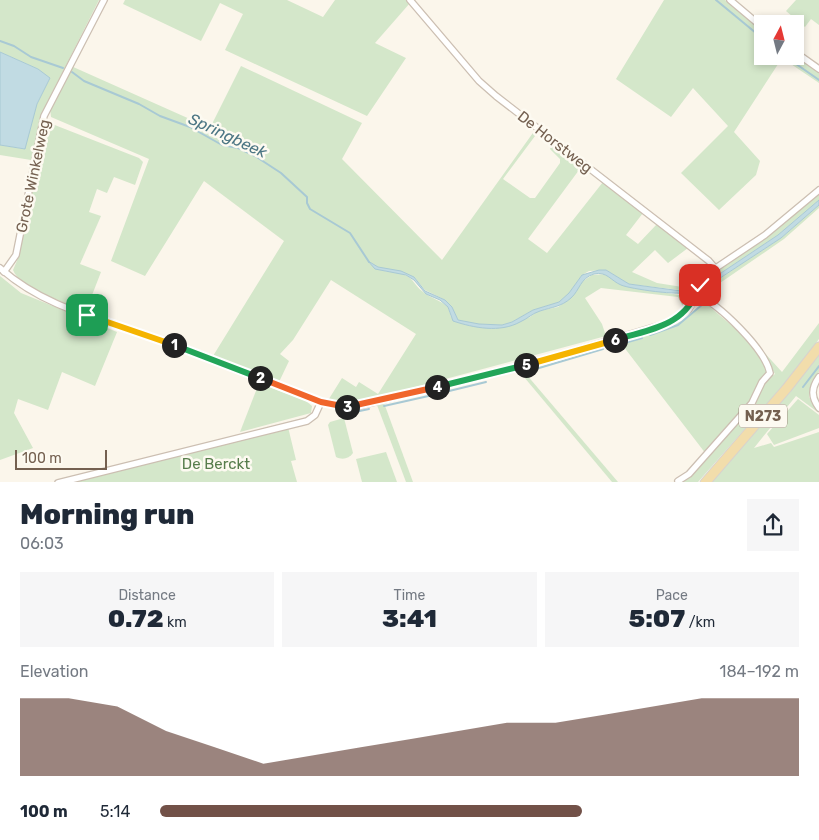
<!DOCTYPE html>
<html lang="en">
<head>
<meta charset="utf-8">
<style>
	body { margin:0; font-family:Rubik,sans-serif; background:#f6f6f7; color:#1f2937; height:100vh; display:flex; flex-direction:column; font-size:19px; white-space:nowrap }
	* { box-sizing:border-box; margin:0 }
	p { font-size:16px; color:#747a83 }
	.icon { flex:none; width:28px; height:28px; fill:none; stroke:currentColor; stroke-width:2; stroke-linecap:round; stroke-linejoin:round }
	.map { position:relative; height:482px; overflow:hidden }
	.panel { display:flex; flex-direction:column; background:#fff; flex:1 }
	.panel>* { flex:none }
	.needle { width:32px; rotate:7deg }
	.buttons { position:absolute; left:754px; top:15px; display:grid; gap:10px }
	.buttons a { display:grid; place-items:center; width:50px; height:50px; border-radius:0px; background:#fff; box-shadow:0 2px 8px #0003; font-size:25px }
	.scale { position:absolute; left:15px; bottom:12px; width:92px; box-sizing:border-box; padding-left:5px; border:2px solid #746050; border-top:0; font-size:14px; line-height:18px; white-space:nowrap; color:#746050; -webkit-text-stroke:4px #fdfaf1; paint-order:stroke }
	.pin { position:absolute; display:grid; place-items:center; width:42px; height:42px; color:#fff; margin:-21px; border-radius:10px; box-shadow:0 2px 8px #0006 }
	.km { position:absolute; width:25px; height:25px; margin:-12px; border-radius:50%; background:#222; color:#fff; font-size:14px; line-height:25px; text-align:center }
	.round { display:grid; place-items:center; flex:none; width:52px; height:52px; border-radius:0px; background:#f6f6f7 }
	.overview { display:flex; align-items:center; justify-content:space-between; height:85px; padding:0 20px }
	h1 { font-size:28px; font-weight:800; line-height:38px }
	.figures { display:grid; grid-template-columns:repeat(3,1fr); gap:8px; height:85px; padding:5px 20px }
	.figures div { display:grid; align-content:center; border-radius:0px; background:#f6f6f7; text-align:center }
	.figures b { font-size:25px; font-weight:800 }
	.figures small { font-size:14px; font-weight:400 }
	.figures p { font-size:14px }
	.chart { height:140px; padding:10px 20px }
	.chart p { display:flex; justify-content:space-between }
	.chart svg { width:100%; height:90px; margin-top:5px; fill:#725148; opacity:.7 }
	ul { padding:0 20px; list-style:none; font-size:16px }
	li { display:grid; grid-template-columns:80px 60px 1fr; align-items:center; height:38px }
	li i { height:12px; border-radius:6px; background:#725148 }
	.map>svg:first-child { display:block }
</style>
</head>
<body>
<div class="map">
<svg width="819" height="483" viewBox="0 0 819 483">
	<rect width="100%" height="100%" fill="#fbf6eb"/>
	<g fill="#d4e7ca" fill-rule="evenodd">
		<path d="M 0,0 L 99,0 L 43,111 L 31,160 L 0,155 L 0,145 L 24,149 L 37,104 L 50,78 L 38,69 L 0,52 Z"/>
		<path d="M 125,0 L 287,0 L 323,17 L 335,0 L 408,0 L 410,3 L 375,43 L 406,58 L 367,116 L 225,50 L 243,14 L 220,3 L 201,41 L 123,4 Z"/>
		<path d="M 664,0 L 725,0 L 762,29 L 762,56 L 795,55 L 819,73 L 819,83 L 782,58 L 734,132 L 760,161 L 756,175 L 719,210 L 681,173 L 728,126 L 693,88 L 671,117 L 616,79 Z"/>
		<path d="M 796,0 L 819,0 L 819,25 L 811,19 L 805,27 L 786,11 Z"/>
		<path d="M 71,66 L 210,128 L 241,66 L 362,123 L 342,159 L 442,260 L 535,130 L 538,132 L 503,179 L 530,198 L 535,198 L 560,163 L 560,159 L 550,149 L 552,143 L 582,166 L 528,239 L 547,253 L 603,182 L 643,213 L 626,235 L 638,244 L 657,224 L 688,248 L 668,263 L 655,250 L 632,272 L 657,283 L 695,289 L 691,300 L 684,309 L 678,297 L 601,288 L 585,298 L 602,324 L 606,336 L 359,402 L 345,404 L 327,402 L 342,378 L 356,387 L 359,382 L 378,394 L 416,334 L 331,280 L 293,340 L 280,354 L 289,361 L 279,382 L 213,356 L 284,241 L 204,181 L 145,276 L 111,261 L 149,159 L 51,117 L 50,108 ZM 369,262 L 378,267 L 414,277 L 425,290 L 445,300 L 452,307 L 458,320 L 475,324 L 502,325 L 512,322 L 533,310 L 559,302 L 569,293 L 582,275 L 589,271 L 606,270 L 629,284 L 688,291 L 679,295 L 626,286 L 606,274 L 592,275 L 580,283 L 572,297 L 558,307 L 538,311 L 530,317 L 493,329 L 456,322 L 451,317 L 448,307 C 440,300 430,298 422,291 C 415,286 413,278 405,275 C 391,269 380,275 369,262 Z"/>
		<path d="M 47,122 L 139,158 L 143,162 L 135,185 L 114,177 L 107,193 L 97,189 L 89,212 L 101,216 L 80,264 L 101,272 L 87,308 L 83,310 C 65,302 20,289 13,270 L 19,256 L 44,126 Z"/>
		<path d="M 819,194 L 819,200 L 778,235 L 709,281 L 709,283 L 711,284 L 781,238 L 819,205 L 819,208 L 784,239 L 704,294 L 701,292 L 709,277 L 775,231 Z"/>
		<path d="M 0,276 L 21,293 L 117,332 L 95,386 L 62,372 L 48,410 L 18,399 L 14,413 L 33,448 L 0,460 Z"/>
		<path d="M 704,302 L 750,341 L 768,372 L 751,402 L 706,454 L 620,342 L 685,320 Z"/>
		<path d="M 819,323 L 819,339 L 782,387 L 698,482 L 679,483 L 685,481 L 753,404 L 763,383 L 775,374 L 752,339 L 782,372 Z"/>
		<path d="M 819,349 L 819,372 L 813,380 L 809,397 L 819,413 L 796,396 L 754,448 L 771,443 L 774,447 L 819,432 L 819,482 L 708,483 Z"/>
		<path d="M 526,374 L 618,482 L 612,482 L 524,377 Z"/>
		<path d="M 259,383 L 306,401 L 312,406 L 311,413 L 240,432 Z"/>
		<path d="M 798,399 L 819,415 L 819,428 L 774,445 L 767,434 Z"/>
		<path d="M 384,403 L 413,482 L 406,482 L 377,405 Z"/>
		<path d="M 344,418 L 353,453 C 349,459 342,460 336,457 L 328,425 L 330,422 Z"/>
		<path d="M 288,427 L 296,460 L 291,461 L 297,482 L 55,483 Z"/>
		<path d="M 386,452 L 397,482 L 362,482 L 356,459 Z"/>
	</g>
	<g fill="#c1dbe3" stroke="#a8c9d4">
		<path d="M 0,52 L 38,69 L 50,78 L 37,104 L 25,149 L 0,145 Z"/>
		<path d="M 819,200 L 819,205 L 781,238 L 711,284 L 709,283 L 709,281 L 778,235 Z"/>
		<path d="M 368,261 L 378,267 L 401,271 L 414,277 L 425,291 L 445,300 L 452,307 L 458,320 L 479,324 L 502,325 L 512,322 L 533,310 L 559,302 L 569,293 L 582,275 L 599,270 L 606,270 L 629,284 L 689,292 C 681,296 630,289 621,285 C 611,281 607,271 594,274 C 580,278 580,290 571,298 C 561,307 552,307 540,311 C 533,313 527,319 520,322 C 500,333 474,328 453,321 L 448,307 L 440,300 L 426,294 L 414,280 L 406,275 L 375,269 Z"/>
	</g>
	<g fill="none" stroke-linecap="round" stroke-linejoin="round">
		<g stroke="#a8c9d4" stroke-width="2">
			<path d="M 716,0 L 762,38"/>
			<path d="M 0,41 L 14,46 L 31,57 L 63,68"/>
			<path d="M 789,59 L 819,80"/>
			<path d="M 72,72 L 84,81 L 139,104 L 160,116 L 190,127 L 222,145 L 238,148 L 255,156 L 281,173 L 307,197 L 307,203 L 310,209 L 350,233 L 369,262"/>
			<path d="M 650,335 L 678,325 L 703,304"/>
			<path d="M 614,346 L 642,338"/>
			<path d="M 529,371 L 603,349"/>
			<path d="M 803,387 L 819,366"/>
			<path d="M 441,393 L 486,382"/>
			<path d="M 384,406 L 433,395"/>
			<path d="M 355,412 L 369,409"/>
		</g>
		<defs>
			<g id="minor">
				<path d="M 410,0 L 479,81 L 496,96 L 709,261 L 715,268"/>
				<path d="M 730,0 L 762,27"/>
				<path d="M 795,52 L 819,69"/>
				<path d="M 0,268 C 45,308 99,318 155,338 C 211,357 266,381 321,402 L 350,408 L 534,363 L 671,322 L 689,309 L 707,274 L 765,235 L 819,190"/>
				<path d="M 4,272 L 16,255 L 44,116 L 104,0"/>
				<path d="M 819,377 C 811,388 811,397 819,408"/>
				<path d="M 678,481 L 689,474 L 752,403 L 762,382 L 770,373 C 765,349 719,304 697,295"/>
				<path d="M 58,483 L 307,421 L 315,415 L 321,402"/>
			</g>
			<path id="primary" d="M 705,483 L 787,388 L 819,347"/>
		</defs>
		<use href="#minor" stroke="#ccbfb2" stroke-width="8"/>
		<use href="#primary" stroke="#d8d2ce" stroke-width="11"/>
		<use href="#minor" stroke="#fff" stroke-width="5.5"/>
		<use href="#primary" stroke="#f2ddab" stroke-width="9"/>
	</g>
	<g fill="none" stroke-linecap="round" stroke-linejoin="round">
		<defs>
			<path id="split-1" d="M 87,315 L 174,345"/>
			<path id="split-2" d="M 174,345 L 260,378"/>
			<path id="split-3" d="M 260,378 L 321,402 L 347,407"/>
			<path id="split-4" d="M 347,407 L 437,387"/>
			<path id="split-5" d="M 437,387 L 526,365"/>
			<path id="split-6" d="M 526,365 L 615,340"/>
			<path id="split-7" d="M 615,340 C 653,328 685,327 700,285"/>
		</defs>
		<use href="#split-1" stroke="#fff" stroke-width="10"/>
		<use href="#split-2" stroke="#fff" stroke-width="10"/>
		<use href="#split-3" stroke="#fff" stroke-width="10"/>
		<use href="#split-4" stroke="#fff" stroke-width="10"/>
		<use href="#split-5" stroke="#fff" stroke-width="10"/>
		<use href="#split-6" stroke="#fff" stroke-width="10"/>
		<use href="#split-7" stroke="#fff" stroke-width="10"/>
		<use href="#split-1" stroke="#f5b400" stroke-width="6"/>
		<use href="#split-2" stroke="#22a559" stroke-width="6"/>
		<use href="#split-3" stroke="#f0652b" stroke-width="6"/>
		<use href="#split-4" stroke="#f0652b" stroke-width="6"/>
		<use href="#split-5" stroke="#22a559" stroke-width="6"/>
		<use href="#split-6" stroke="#f5b400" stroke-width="6"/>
		<use href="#split-7" stroke="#22a559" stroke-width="6"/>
	</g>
	<g text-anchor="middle" stroke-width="5" stroke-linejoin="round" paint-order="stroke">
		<rect fill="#fdfaf1" stroke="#9d8e80" stroke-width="1" x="739" y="404.5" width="48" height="23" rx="4"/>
		<g font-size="14" font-weight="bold" fill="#746050">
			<text x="763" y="421">N273</text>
		</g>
		<g font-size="15" fill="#746050" stroke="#fdfaf1">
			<text transform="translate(555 142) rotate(38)" y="5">De Horstweg</text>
			<text transform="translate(33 176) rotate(-78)" y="5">Grote Winkelweg</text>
		</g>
		<g font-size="15" fill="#577d4c" stroke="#fdfaf1">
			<text x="216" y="469">De Berckt</text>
		</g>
		<g font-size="16" font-style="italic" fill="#4c7684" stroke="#fdfaf1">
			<text transform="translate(228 135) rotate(25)" y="6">Springbeek</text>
		</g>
	</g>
</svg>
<div class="buttons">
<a><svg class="needle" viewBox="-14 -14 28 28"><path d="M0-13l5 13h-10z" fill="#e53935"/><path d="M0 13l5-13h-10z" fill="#747a83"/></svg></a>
</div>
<div class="scale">100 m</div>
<div class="pin" style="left:87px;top:315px;background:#1e9e55"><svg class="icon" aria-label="arrive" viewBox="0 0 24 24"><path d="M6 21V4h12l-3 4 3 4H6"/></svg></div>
<div class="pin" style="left:700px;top:285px;background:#d93025"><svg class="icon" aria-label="check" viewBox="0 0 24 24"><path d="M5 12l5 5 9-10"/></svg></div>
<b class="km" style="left:174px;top:345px">1</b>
<b class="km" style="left:260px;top:378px">2</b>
<b class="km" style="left:347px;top:407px">3</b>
<b class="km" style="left:437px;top:387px">4</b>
<b class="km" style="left:526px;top:365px">5</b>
<b class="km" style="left:615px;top:340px">6</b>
</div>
<section class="panel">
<div class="overview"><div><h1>Morning run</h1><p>06:03</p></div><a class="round"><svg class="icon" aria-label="share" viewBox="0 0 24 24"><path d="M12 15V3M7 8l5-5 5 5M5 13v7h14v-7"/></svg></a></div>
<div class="figures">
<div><p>Distance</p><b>0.72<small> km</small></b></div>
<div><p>Time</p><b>3:41</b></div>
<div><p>Pace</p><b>5:07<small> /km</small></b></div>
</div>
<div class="chart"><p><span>Elevation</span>184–192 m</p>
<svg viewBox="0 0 160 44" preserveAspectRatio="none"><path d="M0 44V6L10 6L20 10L30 22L40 30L50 38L60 34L70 30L80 26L90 22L100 18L110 18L120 14L130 10L140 6L150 6L160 6V44z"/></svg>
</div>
<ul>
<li><b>100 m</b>5:14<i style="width:66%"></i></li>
</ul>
</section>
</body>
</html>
